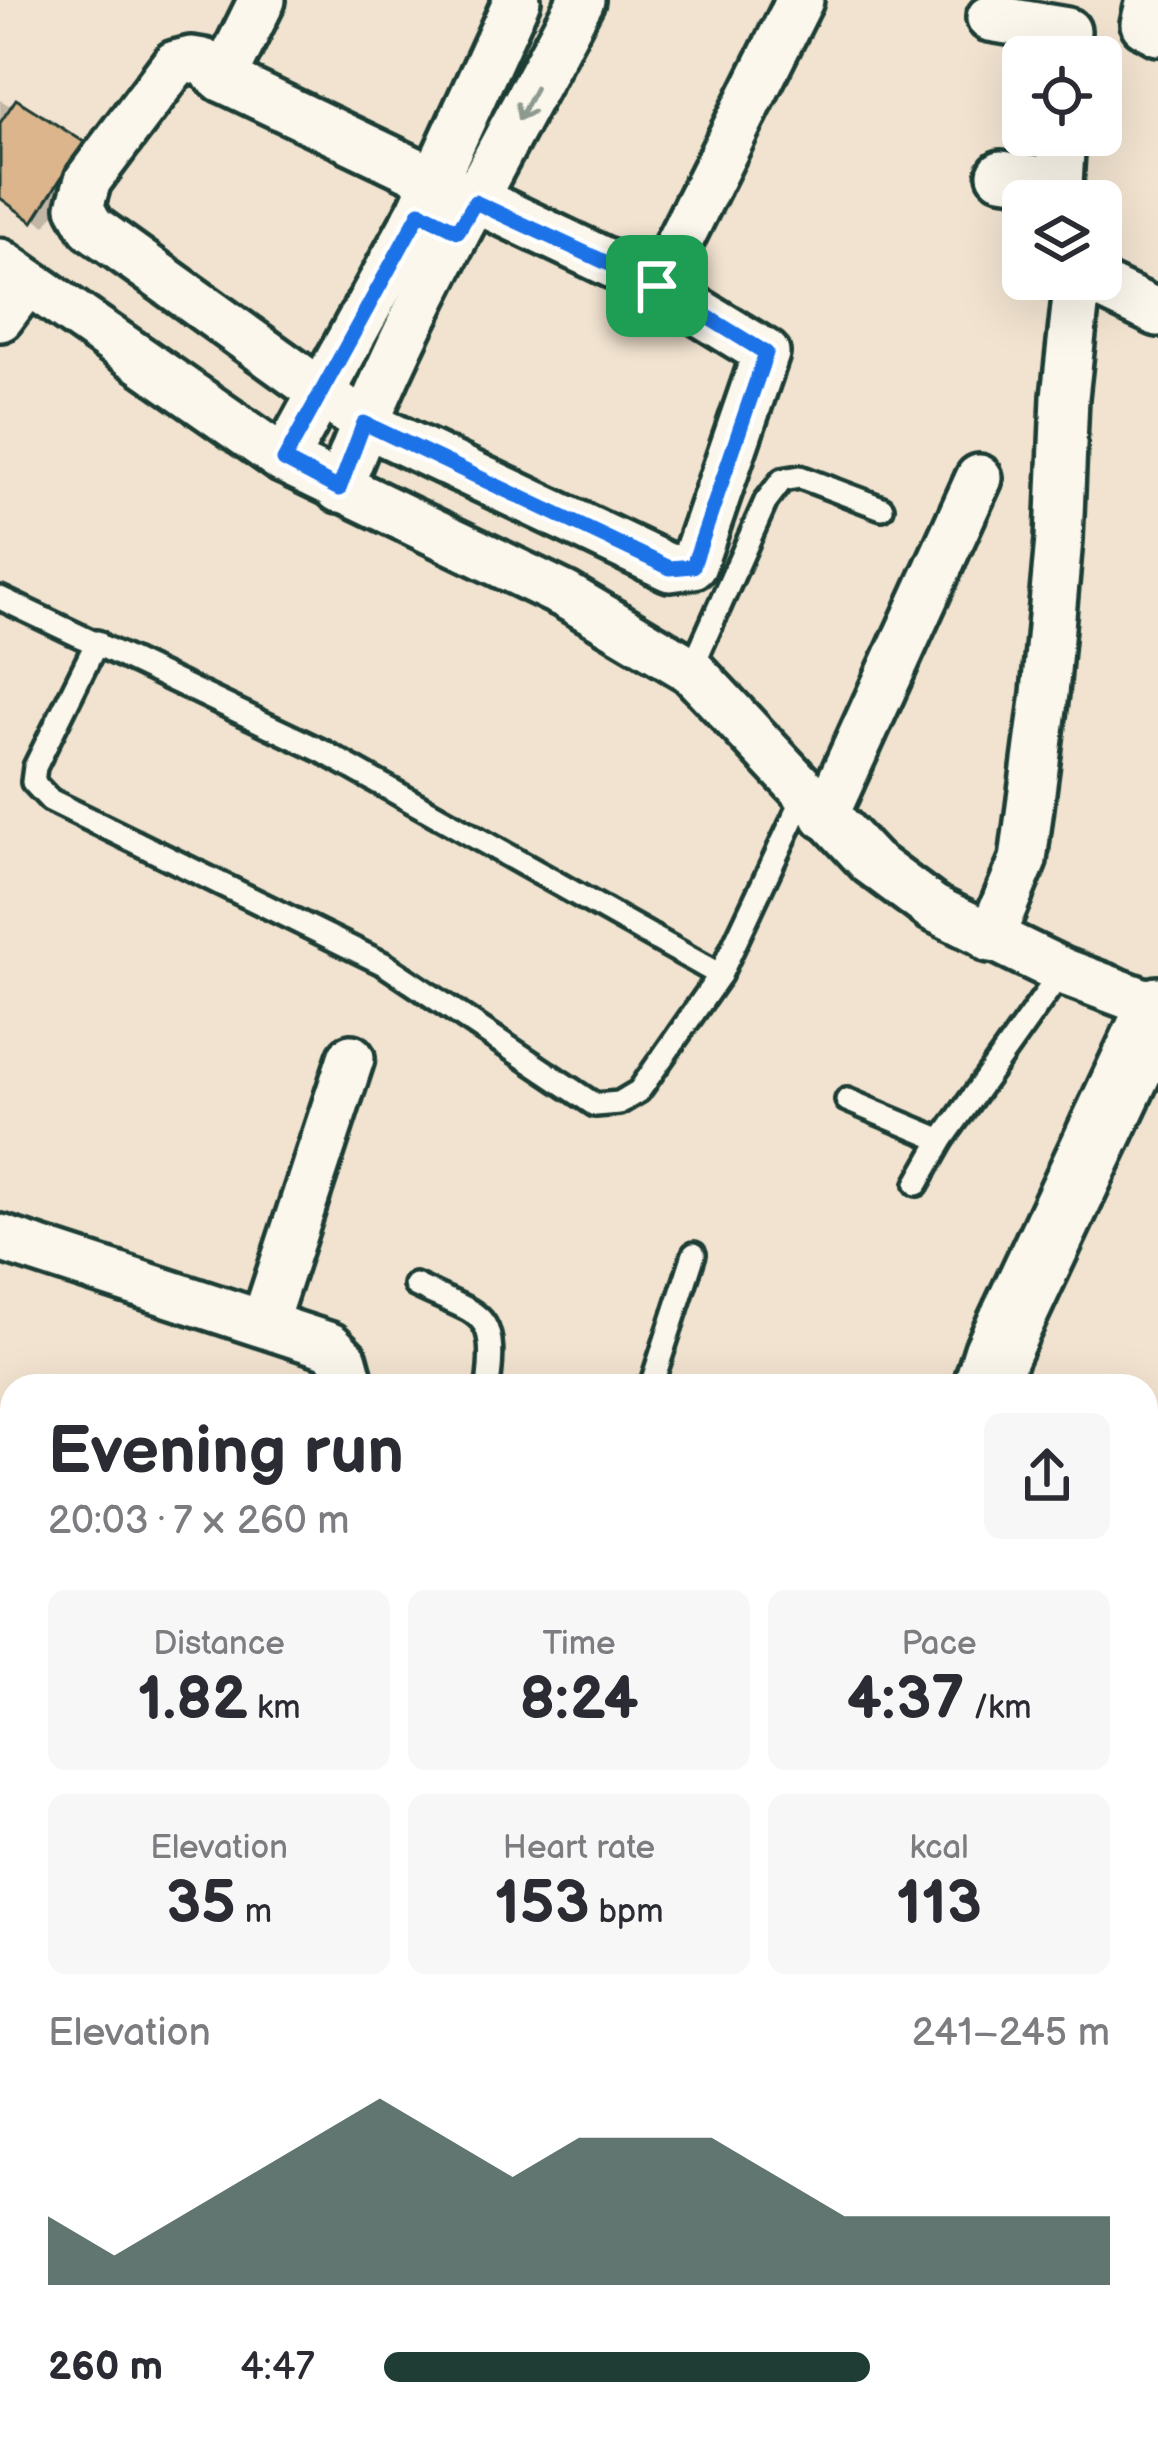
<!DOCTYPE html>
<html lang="en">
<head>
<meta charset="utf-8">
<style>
	body { margin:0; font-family:"Balsamiq Sans",sans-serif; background:#f7f7f7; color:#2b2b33; height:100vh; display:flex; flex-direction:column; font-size:45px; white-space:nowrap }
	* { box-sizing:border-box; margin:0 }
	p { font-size:39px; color:#7c7c81 }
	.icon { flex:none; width:66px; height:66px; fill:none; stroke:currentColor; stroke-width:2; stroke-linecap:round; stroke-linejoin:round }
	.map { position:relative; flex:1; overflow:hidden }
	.details { position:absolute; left:0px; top:1374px; width:1158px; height:1065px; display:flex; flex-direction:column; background:#fff; border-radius:36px 36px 0 0; box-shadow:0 12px 48px #0002 }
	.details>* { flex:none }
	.buttons { position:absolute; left:1002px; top:36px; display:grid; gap:24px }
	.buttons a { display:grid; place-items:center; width:120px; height:120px; border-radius:18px; background:#fff; box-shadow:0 12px 48px #0002; font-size:60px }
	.pin { position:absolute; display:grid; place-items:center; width:102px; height:102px; color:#fff; margin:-51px; border-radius:24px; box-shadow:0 6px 18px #0006 }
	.round { display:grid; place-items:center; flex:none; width:126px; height:126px; border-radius:18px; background:#f7f7f7 }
	.headline { display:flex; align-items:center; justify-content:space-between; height:204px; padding:0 48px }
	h1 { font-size:66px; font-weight:800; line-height:90px }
	.figures { display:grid; grid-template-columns:repeat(3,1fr); gap:18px; height:204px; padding:12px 48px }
	.figures div { display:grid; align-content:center; border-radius:18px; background:#f7f7f7; text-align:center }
	.figures b { font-size:60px; font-weight:800 }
	.figures small { font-size:33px; font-weight:400 }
	.figures p { font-size:33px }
	.chart { height:336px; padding:24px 48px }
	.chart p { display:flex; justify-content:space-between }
	.chart svg { width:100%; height:216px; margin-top:12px; fill:#1f3d34; opacity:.7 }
	ul { padding:0 48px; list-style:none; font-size:39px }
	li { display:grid; grid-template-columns:192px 144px 1fr; align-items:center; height:90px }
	li i { height:30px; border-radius:15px; background:#1f3d34 }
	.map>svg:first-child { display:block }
</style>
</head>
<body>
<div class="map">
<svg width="1158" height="2438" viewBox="0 0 1158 2438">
	<rect width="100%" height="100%" fill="#f2e3d0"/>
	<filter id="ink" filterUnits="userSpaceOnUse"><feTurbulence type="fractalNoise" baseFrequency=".00833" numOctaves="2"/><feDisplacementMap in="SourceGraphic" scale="24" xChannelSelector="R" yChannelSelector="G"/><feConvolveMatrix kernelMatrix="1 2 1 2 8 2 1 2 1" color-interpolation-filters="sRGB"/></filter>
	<g filter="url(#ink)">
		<g fill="#0003">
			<path d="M 0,100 L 14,108 L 17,104 L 94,151 L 46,226 L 0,194 Z"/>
			<path d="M 592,2427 L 895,2427 L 895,2436 Z"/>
		</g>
		<g fill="#dcb58d" stroke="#1f3d34" stroke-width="3">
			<path d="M 16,99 L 84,142 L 33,222 L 0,198 L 0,123 Z"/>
			<path d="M 1146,1719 L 1158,1720 L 1158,1797 L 1146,1797 Z"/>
			<path d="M 1146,1797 L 1158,1797 L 1158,1882 L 1146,1881 Z"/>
			<path d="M 1146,1915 L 1157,1915 L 1155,1993 L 1146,1993 Z"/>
			<path d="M 1157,1915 L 1158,1915 L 1158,1993 L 1155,1993 Z"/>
			<path d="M 1146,1993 L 1155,1993 L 1152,2077 L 1146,2077 Z"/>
			<path d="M 1155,1993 L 1158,1993 L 1158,2078 L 1152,2077 Z"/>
			<path d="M 1146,2089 L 1153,2089 L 1150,2166 L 1146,2166 Z"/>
			<path d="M 1153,2089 L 1158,2089 L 1158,2167 L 1150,2166 Z"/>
			<path d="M 1146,2166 L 1150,2166 L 1148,2251 L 1146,2251 Z"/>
			<path d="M 1150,2166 L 1158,2167 L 1158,2251 L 1148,2251 Z"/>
			<rect x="0" y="2240" width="12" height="78"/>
			<path d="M 1146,2286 L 1158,2287 L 1158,2364 L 1146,2364 Z"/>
			<rect x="0" y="2318" width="12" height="84"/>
			<path d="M 1146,2364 L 1158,2364 L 1158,2438 L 1141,2438 L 1141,2427 L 1146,2427 Z"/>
			<path d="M 0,2414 L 12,2427 L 27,2427 L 27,2438 L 0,2438 Z"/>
			<path d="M 27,2427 L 57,2427 L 56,2438 L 27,2438 Z"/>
			<path d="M 57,2427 L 89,2427 L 89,2438 L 56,2438 Z"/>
			<rect x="89" y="2427" width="34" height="11"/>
			<rect x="123" y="2427" width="47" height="11"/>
			<path d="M 170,2427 L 218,2427 L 217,2438 L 170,2438 Z"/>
			<path d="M 218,2427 L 257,2427 L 257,2438 L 217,2438 Z"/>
			<rect x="257" y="2427" width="49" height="11"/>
			<path d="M 1032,2427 L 1079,2427 L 1079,2438 L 1031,2438 Z"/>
			<path d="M 1079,2427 L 1112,2427 L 1111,2438 L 1079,2438 Z"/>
			<path d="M 1112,2427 L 1141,2427 L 1141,2438 L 1111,2438 Z"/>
			<path d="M 325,2432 L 373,2433 L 372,2438 L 325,2438 Z"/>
			<path d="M 373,2433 L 405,2434 L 405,2438 L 372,2438 Z"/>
		</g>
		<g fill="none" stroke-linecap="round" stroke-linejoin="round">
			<defs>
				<g id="service">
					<path d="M 0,598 L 324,752 L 720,975"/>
					<path d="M 97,642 L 35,767 L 33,782 L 50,800 L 384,964 L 595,1105 L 619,1103 L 639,1091 L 720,975 L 806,792"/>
					<path d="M 691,670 L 766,501 L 782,480 L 800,477 L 882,508"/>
					<path d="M 847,1100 L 942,1140"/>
					<path d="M 917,1184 L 942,1140 L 1062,971"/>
					<path d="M 415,1285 C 478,1316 499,1308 488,1386"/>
					<path d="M 651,1386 L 694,1254"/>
				</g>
				<g id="minor">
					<path d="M 1150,0 L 1144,24 L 1158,32"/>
					<path d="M 990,18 L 1067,31"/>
					<path d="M 191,60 L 203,62 L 223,79 L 657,286 L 766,353 L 693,565 L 670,568 L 364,423 L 91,227 L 80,207 L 88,180 L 175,64 Z"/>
					<path d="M 223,79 L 262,0"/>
					<path d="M 1001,174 L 1059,182"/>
					<path d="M 1058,201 L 1062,135"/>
					<path d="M 0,262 L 284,460 L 565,595 L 691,670 L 871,862 L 933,908 L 1062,971 L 1158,1007"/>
					<path d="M 1087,279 L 1158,313"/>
					<path d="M 657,286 L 800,0"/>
					<path d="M 0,318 L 26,283"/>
					<path d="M 284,460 L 420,212 L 517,0"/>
					<path d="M 339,489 C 403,319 497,160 581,0"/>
					<path d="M 825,816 L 979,478"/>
					<path d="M 990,939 L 1023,860 L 1045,693 L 1059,539 L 1065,397 L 1078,279"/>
					<path d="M 0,1238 L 330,1346 L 344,1360 L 351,1386"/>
					<path d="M 264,1323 L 351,1058"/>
					<path d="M 1146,1507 L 1158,1510"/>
					<path d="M 1146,1699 L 1158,1700"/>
					<path d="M 0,1830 L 11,1836"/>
					<path d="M 1146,1902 L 1158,1903"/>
					<path d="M 1146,2079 L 1158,2079"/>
					<path d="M 0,2210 L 12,2211"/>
					<path d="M 1146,2266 L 1158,2266"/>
					<path d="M 0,2409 L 12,2409"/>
					<path d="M 484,2427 L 763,2438"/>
					<path d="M 315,2438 L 316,2427"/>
					<path d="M 1014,2438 L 1015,2427"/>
				</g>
				<g id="secondary">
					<path d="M 986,1386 L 996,1354 L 1158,1009"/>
					<path d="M 0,1491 L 12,1495"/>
					<path d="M 903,2438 L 904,2427"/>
				</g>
			</defs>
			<use href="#service" stroke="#1f3d34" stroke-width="30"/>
			<use href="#minor" stroke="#1f3d34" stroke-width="54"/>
			<use href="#secondary" stroke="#1f3d34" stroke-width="72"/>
			<use href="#service" stroke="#fbf7ec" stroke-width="21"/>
			<use href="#minor" stroke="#fbf7ec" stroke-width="45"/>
			<use href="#secondary" stroke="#fbf7ec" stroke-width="63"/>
		</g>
		<defs><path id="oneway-shaft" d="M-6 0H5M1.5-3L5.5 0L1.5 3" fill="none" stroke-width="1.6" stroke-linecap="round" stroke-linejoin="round" transform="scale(3)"/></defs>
		<use stroke="#8d9a90" href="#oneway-shaft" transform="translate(527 104) rotate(118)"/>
	</g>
	<g fill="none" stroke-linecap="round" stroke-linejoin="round" filter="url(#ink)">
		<defs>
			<path id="route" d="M 475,202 L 657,286 L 766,353 L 693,566 L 670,568 L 364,423 L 339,489 L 284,460 L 420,212 L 458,231 Z"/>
		</defs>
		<use href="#route" stroke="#fff" stroke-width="24"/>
		<use href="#route" stroke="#1a73e8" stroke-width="15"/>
	</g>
</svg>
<div class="buttons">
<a><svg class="icon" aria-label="locate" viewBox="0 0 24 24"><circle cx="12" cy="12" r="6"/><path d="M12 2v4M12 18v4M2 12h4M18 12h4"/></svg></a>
<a><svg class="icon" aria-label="layers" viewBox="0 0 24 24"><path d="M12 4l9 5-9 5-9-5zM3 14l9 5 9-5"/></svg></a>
</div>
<div class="pin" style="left:657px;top:286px;background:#1e9e55"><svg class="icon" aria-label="arrive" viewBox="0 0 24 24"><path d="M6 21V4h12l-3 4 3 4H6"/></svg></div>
<section class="details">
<div class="headline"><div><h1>Evening run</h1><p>20:03 · 7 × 260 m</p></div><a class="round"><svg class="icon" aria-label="share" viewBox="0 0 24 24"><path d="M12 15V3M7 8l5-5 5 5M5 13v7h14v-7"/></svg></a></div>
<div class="figures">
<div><p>Distance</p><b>1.82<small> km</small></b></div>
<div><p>Time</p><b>8:24</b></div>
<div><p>Pace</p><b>4:37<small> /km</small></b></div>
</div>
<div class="figures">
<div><p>Elevation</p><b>35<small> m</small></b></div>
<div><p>Heart rate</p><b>153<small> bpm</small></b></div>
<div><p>kcal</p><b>113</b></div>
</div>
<div class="chart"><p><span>Elevation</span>241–245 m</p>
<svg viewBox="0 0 160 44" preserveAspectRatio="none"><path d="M0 44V30L10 38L20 30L30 22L40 14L50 6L60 14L70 22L80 14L90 14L100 14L110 22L120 30L130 30L140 30L150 30L160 30V44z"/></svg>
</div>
<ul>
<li><b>260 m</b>4:47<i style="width:67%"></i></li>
</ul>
</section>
</div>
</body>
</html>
